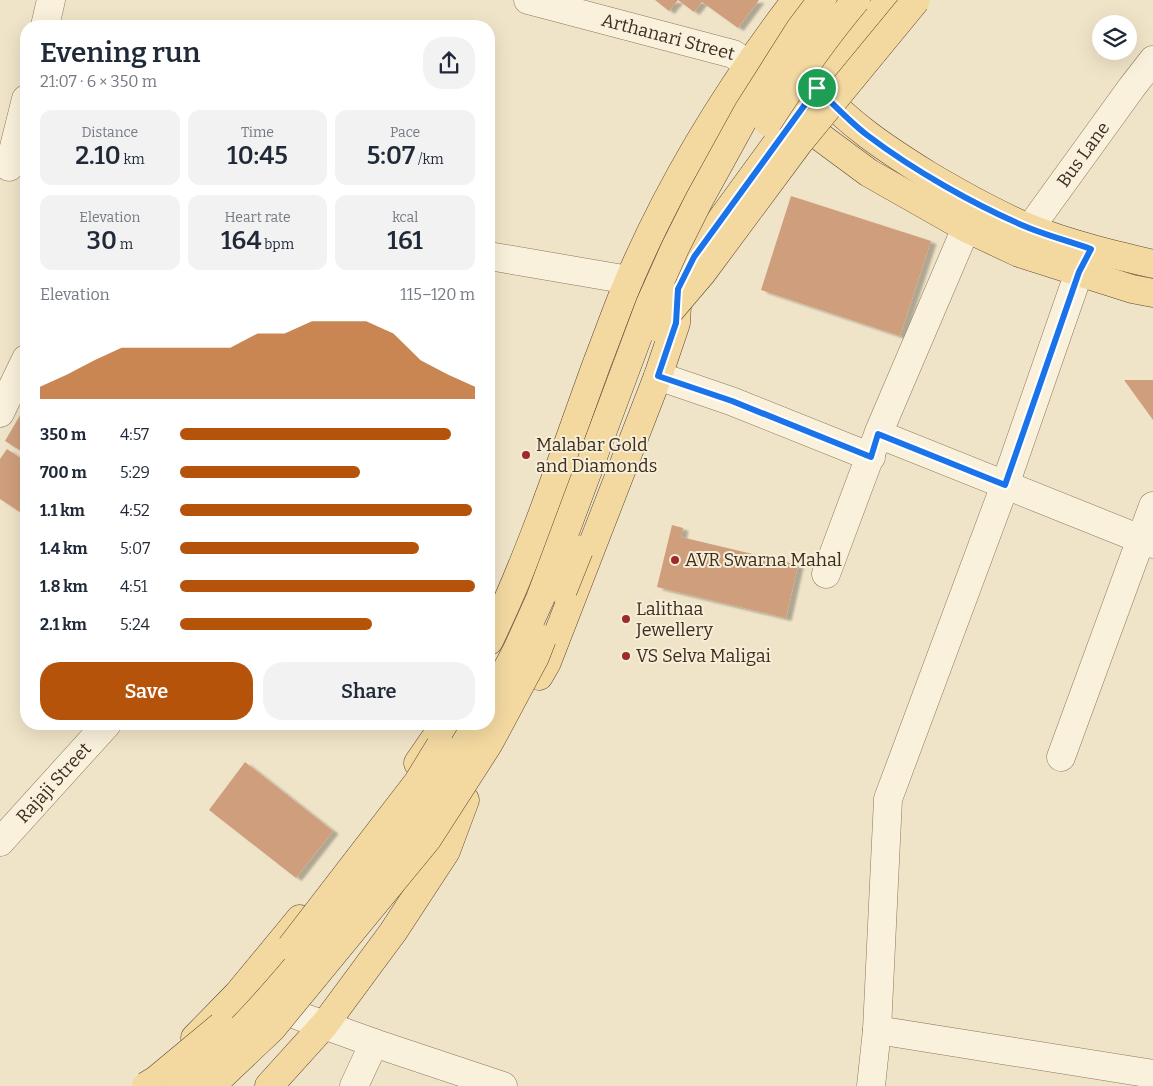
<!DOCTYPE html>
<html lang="en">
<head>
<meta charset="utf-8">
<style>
	body { margin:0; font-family:Bitter,serif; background:#f2f2f3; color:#1f2937; height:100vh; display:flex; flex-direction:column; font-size:19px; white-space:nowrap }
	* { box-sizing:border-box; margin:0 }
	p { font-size:16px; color:#747a83 }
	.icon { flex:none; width:28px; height:28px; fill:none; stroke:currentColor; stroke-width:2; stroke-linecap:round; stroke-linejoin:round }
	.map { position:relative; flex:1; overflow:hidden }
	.drawer { position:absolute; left:20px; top:20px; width:475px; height:710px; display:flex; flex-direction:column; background:#fff; border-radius:20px; box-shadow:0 5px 20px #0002 }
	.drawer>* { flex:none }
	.buttons { position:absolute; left:1092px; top:15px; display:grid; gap:10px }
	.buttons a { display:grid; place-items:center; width:45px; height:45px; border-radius:50%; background:#fff; box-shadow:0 5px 20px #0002; font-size:25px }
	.pin { position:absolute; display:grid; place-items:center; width:42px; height:42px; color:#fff; margin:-21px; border:2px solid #fff; border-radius:50%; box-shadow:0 1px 5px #0007 }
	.round { display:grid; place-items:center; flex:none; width:52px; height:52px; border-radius:20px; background:#f2f2f3 }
	.summary { display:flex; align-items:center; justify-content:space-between; height:85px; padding:0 20px }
	h1 { font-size:28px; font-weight:600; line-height:38px }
	.stats { display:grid; grid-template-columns:repeat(3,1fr); gap:8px; height:85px; padding:5px 20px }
	.stats div { display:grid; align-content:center; border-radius:12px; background:#f2f2f3; text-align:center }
	.stats b { font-size:25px; font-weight:600 }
	.stats small { font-size:14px; font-weight:400 }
	.stats p { font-size:14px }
	.chart { height:140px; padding:10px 20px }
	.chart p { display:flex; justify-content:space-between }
	.chart svg { width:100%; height:90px; margin-top:5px; fill:#b45309; opacity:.7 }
	.cta { display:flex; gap:10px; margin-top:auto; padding:10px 20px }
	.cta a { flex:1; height:58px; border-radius:20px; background:#b45309; color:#fff; font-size:20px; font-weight:600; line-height:58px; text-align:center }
	.cta a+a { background:#f2f2f3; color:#1f2937 }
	ul { padding:0 20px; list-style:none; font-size:16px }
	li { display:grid; grid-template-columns:80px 60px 1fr; align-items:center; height:38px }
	li i { height:12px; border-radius:6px; background:#b45309 }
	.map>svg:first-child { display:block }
</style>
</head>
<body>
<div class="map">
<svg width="1153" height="1086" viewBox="0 0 1153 1086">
	<defs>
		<filter id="shadow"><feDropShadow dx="5.5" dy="3" stdDeviation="1" flood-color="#0004"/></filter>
	</defs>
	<rect width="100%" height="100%" fill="#f0e4c8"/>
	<g fill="#cf9f7d" filter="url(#shadow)">
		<path d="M 655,0 L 759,0 L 738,28 L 702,2 L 694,12 L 678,0 L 669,11 Z"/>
		<path d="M 791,196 L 931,241 L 900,336 L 761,290 Z"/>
		<path d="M 1124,380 L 1153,380 L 1153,420 Z"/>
		<path d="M 26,405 L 26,454 L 5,441 Z"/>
		<path d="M 7,449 L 26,462 L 26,516 L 0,499 L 0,459 Z"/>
		<path d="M 672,525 L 683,528 L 681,537 L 798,565 L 786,618 L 657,587 Z"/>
		<path d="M 245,762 L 333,831 L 296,878 L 209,810 Z"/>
	</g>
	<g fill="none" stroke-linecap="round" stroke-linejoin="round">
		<defs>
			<g id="minor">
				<path id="s1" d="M 528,0 L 733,54 L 748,64"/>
				<path d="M 45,26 L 51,0"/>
				<path d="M 9,167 L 26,99"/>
				<path d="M 966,228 L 878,434 L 1153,544"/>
				<path id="s2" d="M 1020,249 L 1030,228 L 1132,87 L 1153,60"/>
				<path d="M 1090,251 L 1079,272 L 1005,485 L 888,799 L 877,1030 L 1153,1074"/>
				<path d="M 489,256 L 629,280"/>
				<path d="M 658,376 L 731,401 L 871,457"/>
				<path d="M 0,413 L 26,359"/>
				<path d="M 826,574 L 876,440"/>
				<path d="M 1061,757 L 1153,506"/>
				<path id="s3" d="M 0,842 L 107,724"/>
				<path d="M 266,1004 L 374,1043 L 503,1086"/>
				<path d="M 354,1086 L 374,1043"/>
				<path d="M 871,1086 L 877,1030"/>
			</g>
			<g id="major">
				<path d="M 815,86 C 847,123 886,149 928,175 C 960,194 994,213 1029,228 C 1069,244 1111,254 1153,264"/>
				<path d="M 794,112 L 819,136 L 869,173 L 966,228 L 1019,253 L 1132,289 L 1153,293"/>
				<path d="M 489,641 C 532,552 563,456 597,363 C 608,335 618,306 630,278 C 673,178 730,86 796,0"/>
				<path d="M 539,676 L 547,662 L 658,376 L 676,323 L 678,289 L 694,257 L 817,88 L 889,0"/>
				<path d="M 418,763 L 445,724"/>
				<path d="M 195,1038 L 238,994 L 300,919"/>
				<path d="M 269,1086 L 325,1024 L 393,932 L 446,851 L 465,800"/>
			</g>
		</defs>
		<use href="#minor" stroke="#8d765c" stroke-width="29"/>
		<use href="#major" stroke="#5b4430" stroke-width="29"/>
		<use href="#minor" stroke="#faf1dc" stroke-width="28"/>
		<use href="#major" stroke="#f3d9a0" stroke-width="28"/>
		<defs>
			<g id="major-bridge">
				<path d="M 768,122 C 795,80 823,39 856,0"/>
				<path d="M 656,327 L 702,273 L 800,141 L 916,0"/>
				<path d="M 563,590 L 579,550"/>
				<path d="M 489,703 L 517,650 L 540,599 L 650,304 L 675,248 L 699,200 L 748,111 L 800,29 L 822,0"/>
				<path d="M 291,947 L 418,782 L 440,746"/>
				<path d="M 146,1086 L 156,1080 L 221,1026"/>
				<path d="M 178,1086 C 237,1040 283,984 330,927 C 355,897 382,867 405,836 C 432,800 454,762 477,724"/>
				<path d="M 211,1086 L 272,1028 L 428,838 L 489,743 L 535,657 L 542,639"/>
			</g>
		</defs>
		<use href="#major-bridge" stroke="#5b4430" stroke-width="29" stroke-linecap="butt"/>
		<use href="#major-bridge" stroke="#f3d9a0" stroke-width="28"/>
	</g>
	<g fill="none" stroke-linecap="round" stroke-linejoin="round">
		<defs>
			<path id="route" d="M 817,88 C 833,104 849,121 867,135 C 913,170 976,206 1029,228 C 1049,236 1071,242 1091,249 L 1079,272 L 1005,485 L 878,434 L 871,457 L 732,401 L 658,376 L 676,323 L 678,289 L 694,257 Z"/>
		</defs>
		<use href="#route" stroke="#fff" stroke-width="10"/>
		<use href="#route" stroke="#1a73e8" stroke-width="6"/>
	</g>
	<g fill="#9e2a2b" stroke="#f7eed8" stroke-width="2">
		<circle cx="526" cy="455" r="5"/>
		<circle cx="675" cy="560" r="5"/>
		<circle cx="626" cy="619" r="5"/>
		<circle cx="626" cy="656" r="5"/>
	</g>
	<g text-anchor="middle" stroke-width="4" stroke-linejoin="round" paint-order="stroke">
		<g font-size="18" fill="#3d2e20" stroke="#f7eed8">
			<text dy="6" stroke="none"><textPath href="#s1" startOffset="145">Arthanari Street</textPath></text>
			<text dy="6" stroke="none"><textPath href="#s2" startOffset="114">Bus Lane</textPath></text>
			<text dy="6" stroke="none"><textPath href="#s3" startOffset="80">Rajaji Street</textPath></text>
		</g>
		<g font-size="18" fill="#3d2e20" stroke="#f7eed8" text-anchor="start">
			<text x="536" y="451">Malabar Gold<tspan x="536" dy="21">and Diamonds</tspan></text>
			<text x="685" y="566">AVR Swarna Mahal</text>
			<text x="636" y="615">Lalithaa<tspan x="636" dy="21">Jewellery</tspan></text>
			<text x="636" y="662">VS Selva Maligai</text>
		</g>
	</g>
</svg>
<div class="buttons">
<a><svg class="icon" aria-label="layers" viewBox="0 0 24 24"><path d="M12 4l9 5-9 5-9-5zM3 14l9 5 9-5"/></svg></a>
</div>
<div class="pin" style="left:817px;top:88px;background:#1e9e55"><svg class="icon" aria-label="arrive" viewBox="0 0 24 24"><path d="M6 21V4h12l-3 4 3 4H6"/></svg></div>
<section class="drawer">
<div class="summary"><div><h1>Evening run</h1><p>21:07 · 6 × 350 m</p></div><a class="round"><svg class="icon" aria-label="share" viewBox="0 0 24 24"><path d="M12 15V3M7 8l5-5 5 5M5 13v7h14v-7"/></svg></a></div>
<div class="stats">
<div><p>Distance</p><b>2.10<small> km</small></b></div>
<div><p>Time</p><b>10:45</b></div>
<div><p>Pace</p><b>5:07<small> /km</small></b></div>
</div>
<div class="stats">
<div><p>Elevation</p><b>30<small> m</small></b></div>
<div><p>Heart rate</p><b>164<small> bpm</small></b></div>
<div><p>kcal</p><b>161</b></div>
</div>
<div class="chart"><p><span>Elevation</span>115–120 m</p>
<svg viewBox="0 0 160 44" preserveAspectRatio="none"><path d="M0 44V38L10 32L20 25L30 19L40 19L50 19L60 19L70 19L80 12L90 12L100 6L110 6L120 6L130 12L140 25L150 32L160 38V44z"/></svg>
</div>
<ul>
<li><b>350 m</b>4:57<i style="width:92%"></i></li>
<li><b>700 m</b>5:29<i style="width:61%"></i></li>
<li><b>1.1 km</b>4:52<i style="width:99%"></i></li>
<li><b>1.4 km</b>5:07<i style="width:81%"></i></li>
<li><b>1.8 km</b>4:51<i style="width:100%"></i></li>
<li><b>2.1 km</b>5:24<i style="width:65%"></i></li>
</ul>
<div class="cta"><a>Save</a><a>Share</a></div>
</section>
</div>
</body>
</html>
